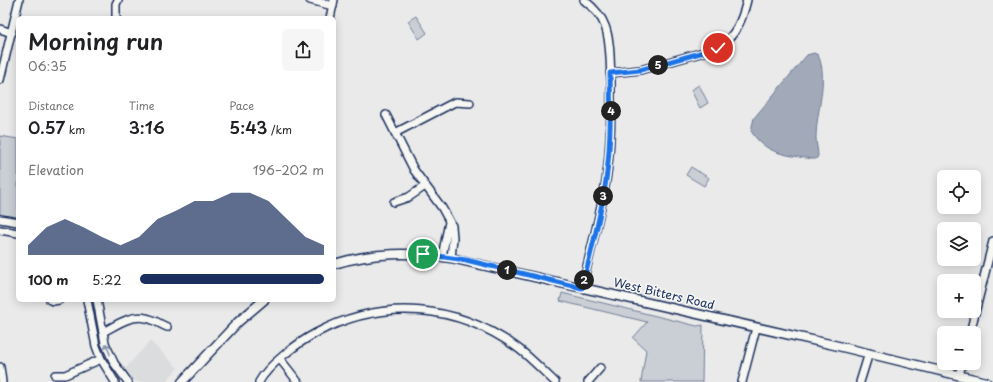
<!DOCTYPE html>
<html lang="en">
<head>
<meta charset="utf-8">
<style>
	body { margin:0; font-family:"Playpen Sans",sans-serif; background:#f6f6f6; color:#202124; height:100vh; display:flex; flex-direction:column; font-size:15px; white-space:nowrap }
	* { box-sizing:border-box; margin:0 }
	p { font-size:13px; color:#757577 }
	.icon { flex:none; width:22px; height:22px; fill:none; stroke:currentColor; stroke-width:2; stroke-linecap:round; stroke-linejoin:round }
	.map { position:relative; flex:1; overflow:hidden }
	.drawer { position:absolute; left:16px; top:16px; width:320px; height:286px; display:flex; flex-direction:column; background:#fff; border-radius:6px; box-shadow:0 2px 10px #0003 }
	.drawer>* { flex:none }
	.controls { position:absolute; left:937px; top:170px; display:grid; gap:8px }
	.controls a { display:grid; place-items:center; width:44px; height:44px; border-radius:6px; background:#fff; box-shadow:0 2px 10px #0003; font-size:20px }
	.pin { position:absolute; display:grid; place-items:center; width:34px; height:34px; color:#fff; margin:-17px; border:2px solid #fff; border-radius:50%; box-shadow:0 1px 4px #0007 }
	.km { position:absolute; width:20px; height:20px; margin:-10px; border-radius:50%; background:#222; color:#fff; font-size:11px; line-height:20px; text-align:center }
	.round { display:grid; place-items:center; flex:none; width:42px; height:42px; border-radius:6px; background:#f6f6f6 }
	.headline { display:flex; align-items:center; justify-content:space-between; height:68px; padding:0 12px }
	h1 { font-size:22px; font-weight:600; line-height:30px }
	.metrics { display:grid; grid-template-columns:repeat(3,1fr); gap:6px; height:68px; padding:4px 12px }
	.metrics div { display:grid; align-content:center }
	.metrics b { font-size:17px; font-weight:600 }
	.metrics small { font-size:11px; font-weight:400 }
	.metrics p { font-size:11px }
	.chart { height:112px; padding:8px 12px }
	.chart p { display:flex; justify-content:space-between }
	.chart svg { width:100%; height:72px; margin-top:4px; fill:#1b2f5e; opacity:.7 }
	ul { padding:0 12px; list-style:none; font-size:13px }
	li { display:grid; grid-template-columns:64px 48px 1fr; align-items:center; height:30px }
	li i { height:10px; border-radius:5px; background:#1b2f5e }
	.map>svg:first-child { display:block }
</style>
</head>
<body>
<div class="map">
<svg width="993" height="382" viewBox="0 0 993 382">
	<rect width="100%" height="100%" fill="#e9eae9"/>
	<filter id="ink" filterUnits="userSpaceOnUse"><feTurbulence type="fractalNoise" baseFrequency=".025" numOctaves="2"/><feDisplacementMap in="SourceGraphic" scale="8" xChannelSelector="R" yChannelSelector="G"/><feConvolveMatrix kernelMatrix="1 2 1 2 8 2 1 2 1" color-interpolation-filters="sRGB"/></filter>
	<g filter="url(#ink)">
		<path fill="#dadcde" d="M 150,341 L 178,368 L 165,382 L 137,382 L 124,370 Z"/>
		<g fill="#caced5" stroke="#727e9a">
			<path d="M 416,16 L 427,33 L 419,39 L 408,21 Z"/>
			<path d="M 699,85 L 708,103 L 700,108 L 691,90 Z"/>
			<path d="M 0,136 L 18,139 L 18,218 L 0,216 Z"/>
			<path d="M 691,167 L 709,178 L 704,186 L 686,175 Z"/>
			<path d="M 562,293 L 697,326 L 703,325 L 702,382 L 641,382 L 646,350 L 633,338 L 647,322 L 560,301 Z"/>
		</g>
		<path fill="#a2aaba" stroke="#6c7995" d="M 814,53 L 818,55 C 829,79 816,112 816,138 C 816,144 818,150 818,156 L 816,159 L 813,159 C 787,155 766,155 751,131 L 754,118 L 807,55 Z"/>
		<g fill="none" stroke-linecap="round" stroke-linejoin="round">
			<defs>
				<g id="minor">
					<path d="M 310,0 L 333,6"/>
					<path d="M 116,18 L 116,4 L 118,0"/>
					<path d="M 330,18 L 334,0"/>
					<path d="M 0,29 L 12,33"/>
					<path d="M 610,73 L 640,70 L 718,48 C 736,35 742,21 747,0"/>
					<path d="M 0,80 L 19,0"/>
					<path d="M 386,115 L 414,170 L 442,208 L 452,226 L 453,238 L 451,258"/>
					<path d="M 395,133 L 455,102 L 470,103"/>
					<path d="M 394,202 L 409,197 L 425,186"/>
					<path d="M 0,219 L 18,222"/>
					<path d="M 0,230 L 18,233"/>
					<path d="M 442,256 L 449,222"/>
					<path d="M 582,288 C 590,252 600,217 606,181 C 611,148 611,114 611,81 C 610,63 611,42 605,26 C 601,15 593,7 584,0"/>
					<path d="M 50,300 L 53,301 L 59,300"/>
					<path d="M 87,300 L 96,346 L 101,359 L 115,382"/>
					<path d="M 97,300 L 105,343 L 114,363 L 128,382"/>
					<path d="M 103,332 C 115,326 131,314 146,318 C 153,319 160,324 167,327"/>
					<path d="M 970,333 L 993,241"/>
					<path d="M 280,359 L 298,382"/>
					<path d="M 0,367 L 2,382"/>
					<path d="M 55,375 L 65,375 L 101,359"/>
					<path d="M 959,376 L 962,363"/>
					<path d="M 259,382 C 268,365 299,342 316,333 C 384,297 458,304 519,349 C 532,359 543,371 555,382"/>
					<path d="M 588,382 L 600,368"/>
					<path d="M 742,382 L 756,328"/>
					<path d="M 860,382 L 869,353"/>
				</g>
				<g id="major">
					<path d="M 334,264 C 374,252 410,252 451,258 L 834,345 L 986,382"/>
					<path d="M 182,382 L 238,322 L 264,300"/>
				</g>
			</defs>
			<use href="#minor" stroke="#1b2f5e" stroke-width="10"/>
			<use href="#major" stroke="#1b2f5e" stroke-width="11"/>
			<use href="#minor" stroke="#f6f6f2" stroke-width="7"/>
			<use href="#major" stroke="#f6f6f2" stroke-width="8"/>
		</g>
		<defs><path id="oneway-shaft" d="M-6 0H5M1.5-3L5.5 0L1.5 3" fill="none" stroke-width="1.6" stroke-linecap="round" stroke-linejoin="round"/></defs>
		<use stroke="#8892a8" href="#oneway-shaft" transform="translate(108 349) rotate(-111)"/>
	</g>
	<g fill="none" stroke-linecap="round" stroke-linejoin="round" filter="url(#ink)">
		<defs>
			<path id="route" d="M 423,254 L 466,260 L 582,288 C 591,252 601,216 606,180 C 611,144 611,109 610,73 L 640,70 L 718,48"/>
		</defs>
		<use href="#route" stroke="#fff" stroke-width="8"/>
		<use href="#route" stroke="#1a73e8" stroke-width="5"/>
	</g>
	<g text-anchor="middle" stroke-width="3" stroke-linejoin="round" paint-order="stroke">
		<g font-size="12" fill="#1b2f5e" stroke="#f6f6f2">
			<text transform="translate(664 294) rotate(13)" y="4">West Bitters Road</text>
		</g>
	</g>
</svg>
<div class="controls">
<a><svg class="icon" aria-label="locate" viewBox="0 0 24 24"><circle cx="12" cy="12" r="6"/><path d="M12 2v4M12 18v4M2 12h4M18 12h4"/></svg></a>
<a><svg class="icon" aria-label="layers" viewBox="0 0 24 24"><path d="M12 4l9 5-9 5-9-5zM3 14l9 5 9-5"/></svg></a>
<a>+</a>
<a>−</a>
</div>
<div class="pin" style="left:423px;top:254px;background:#1e9e55"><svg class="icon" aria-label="arrive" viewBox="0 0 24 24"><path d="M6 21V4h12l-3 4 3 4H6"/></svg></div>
<div class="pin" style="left:718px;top:48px;background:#d93025"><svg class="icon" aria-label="check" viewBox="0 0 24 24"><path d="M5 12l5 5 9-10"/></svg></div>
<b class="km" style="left:507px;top:270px">1</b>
<b class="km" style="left:584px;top:280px">2</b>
<b class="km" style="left:603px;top:196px">3</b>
<b class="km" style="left:611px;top:111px">4</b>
<b class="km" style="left:658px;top:65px">5</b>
<section class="drawer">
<div class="headline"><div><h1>Morning run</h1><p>06:35</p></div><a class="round"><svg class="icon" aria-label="share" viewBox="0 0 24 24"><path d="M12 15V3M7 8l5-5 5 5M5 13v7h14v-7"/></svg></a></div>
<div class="metrics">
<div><p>Distance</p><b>0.57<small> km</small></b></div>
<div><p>Time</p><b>3:16</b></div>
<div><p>Pace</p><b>5:43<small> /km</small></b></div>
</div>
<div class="chart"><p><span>Elevation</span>196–202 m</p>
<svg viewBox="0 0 160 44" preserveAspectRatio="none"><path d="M0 44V38L10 27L20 22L30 27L40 33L50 38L60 33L70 22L80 17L90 11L100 11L110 6L120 6L130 11L140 22L150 33L160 38V44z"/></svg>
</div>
<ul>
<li><b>100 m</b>5:22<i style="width:100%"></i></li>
</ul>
</section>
</div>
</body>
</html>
